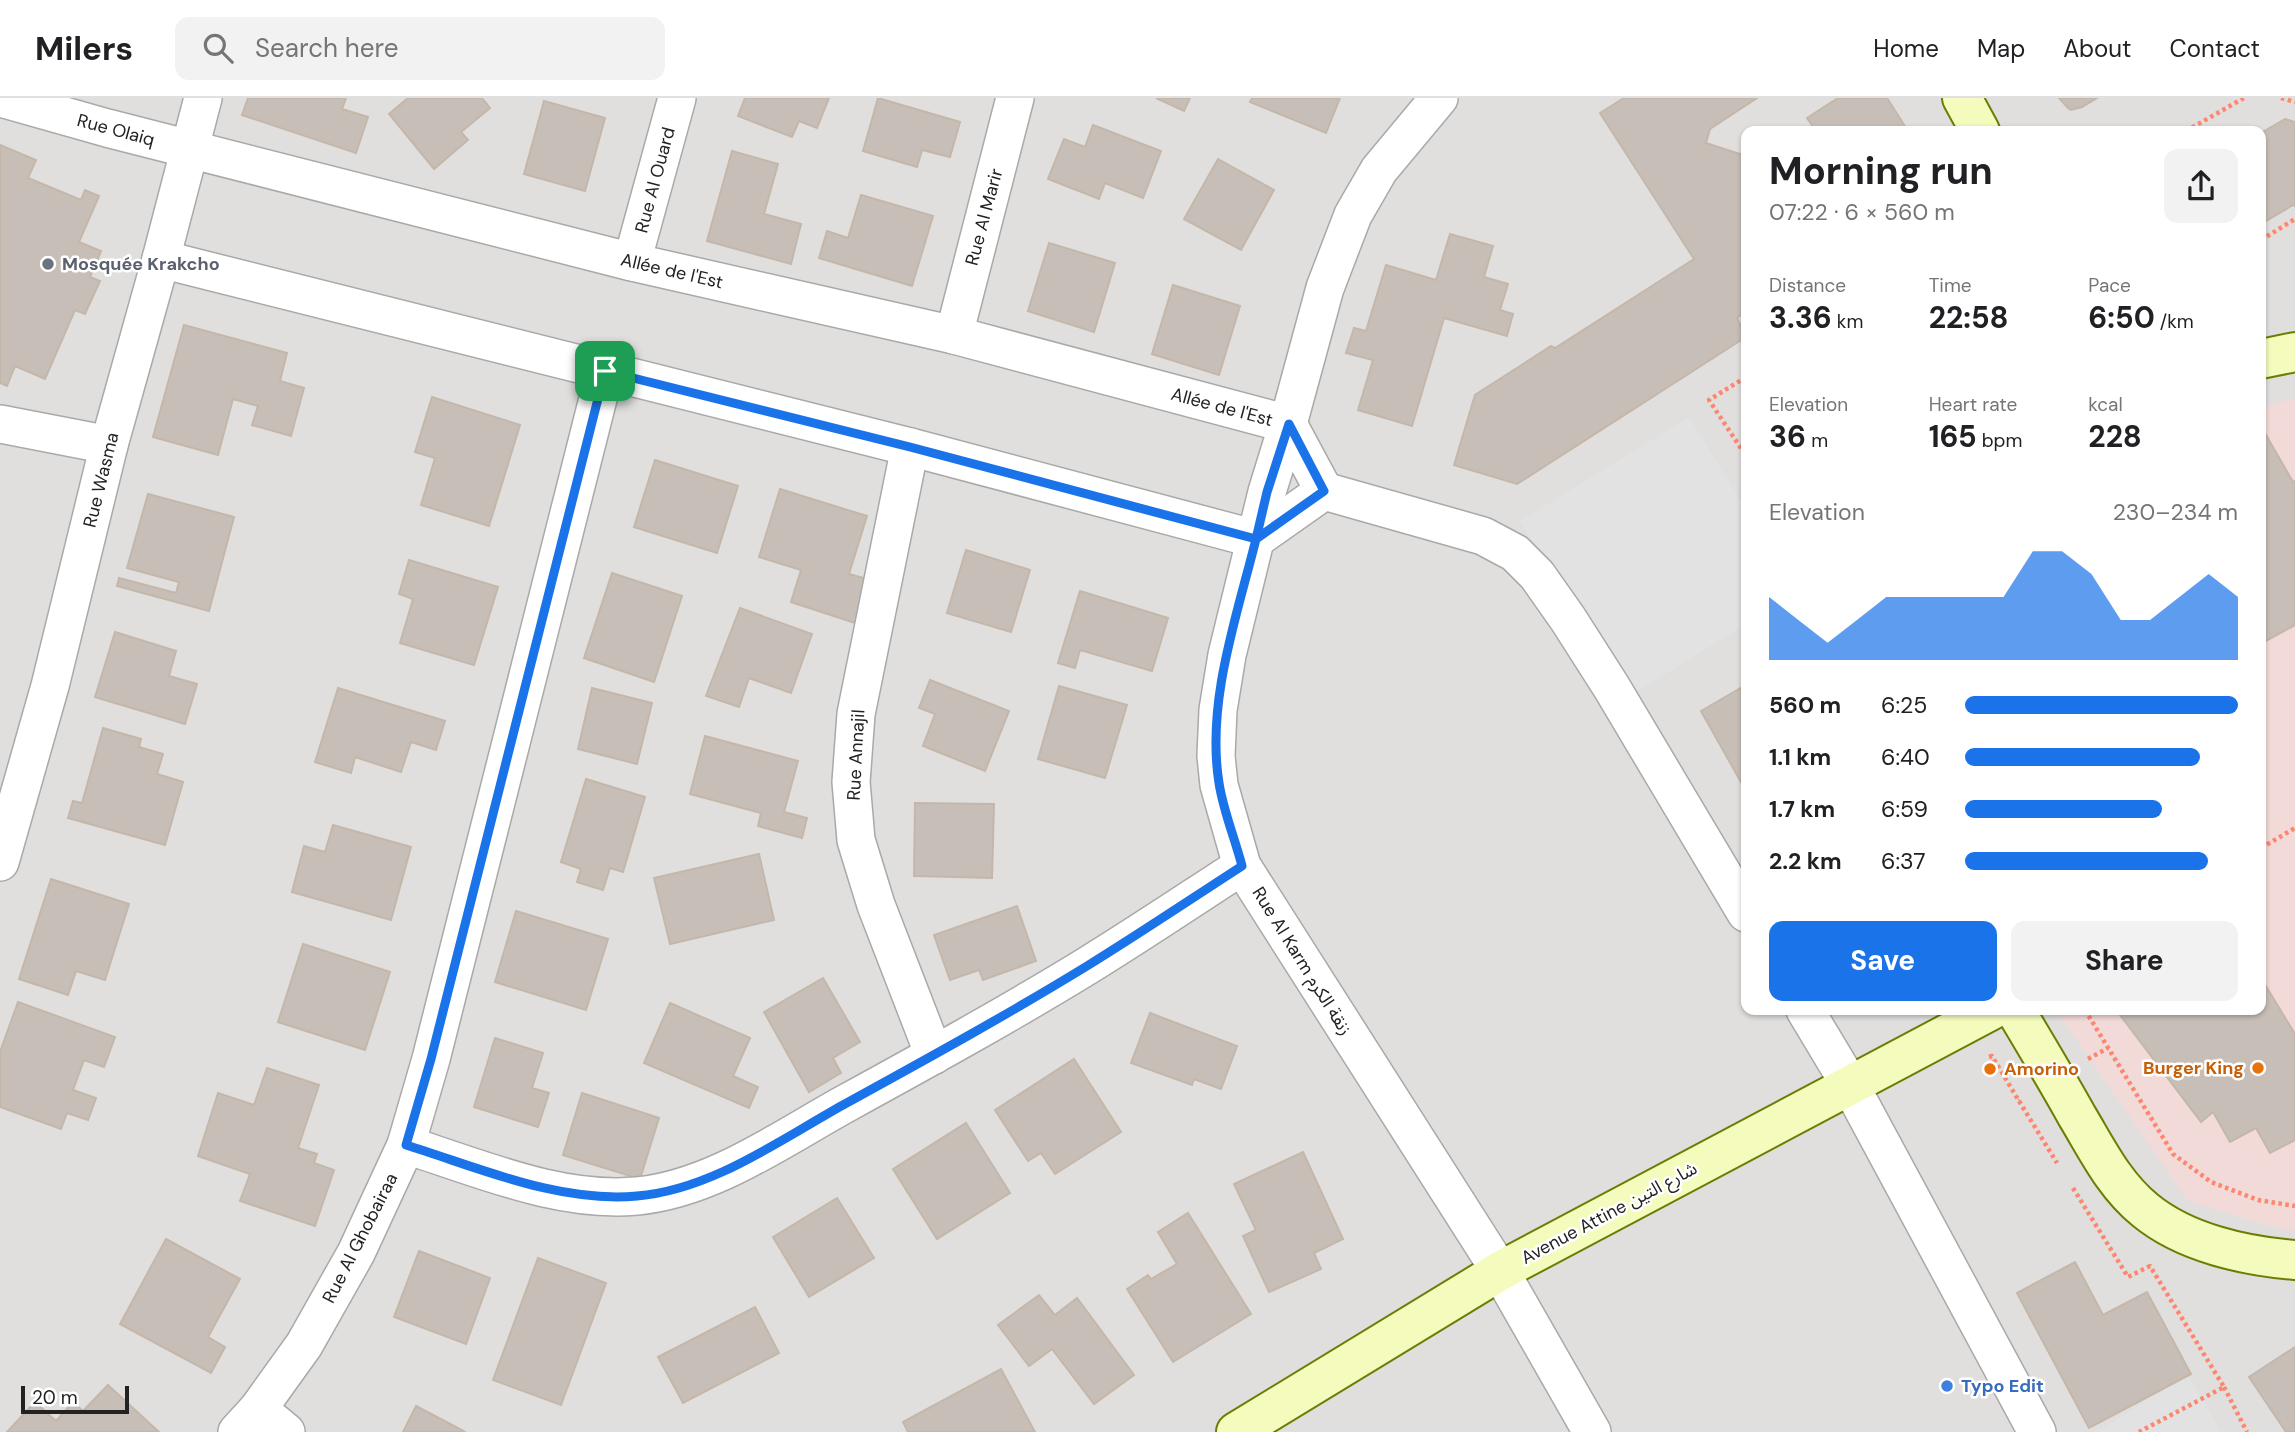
<!DOCTYPE html>
<html lang="en">
<head>
<meta charset="utf-8">
<style>
	body { margin:0; font-family:"DM Sans","Noto Sans Arabic",sans-serif; background:#f2f2f2; color:#202124; height:100vh; display:flex; flex-direction:column; font-size:26px; white-space:nowrap }
	* { box-sizing:border-box; margin:0 }
	p { font-size:23px; color:#757577 }
	.icon { flex:none; width:38px; height:38px; fill:none; stroke:currentColor; stroke-width:2; stroke-linecap:round; stroke-linejoin:round }
	.map { position:relative; flex:1; overflow:hidden }
	.side { position:absolute; left:1741px; top:28px; width:525px; height:889px; display:flex; flex-direction:column; background:#fff; border-radius:14px; box-shadow:0 2px 5px #0004 }
	.side>* { flex:none }
	.scale { position:absolute; left:21px; bottom:18px; width:108px; box-sizing:border-box; padding-left:7px; border:4px solid #222; border-top:0; font-size:19px; line-height:24px; white-space:nowrap; color:#222; -webkit-text-stroke:5px #fff; paint-order:stroke }
	.pin { position:absolute; display:grid; place-items:center; width:60px; height:60px; color:#fff; margin:-30px; border-radius:14px; box-shadow:0 4px 10px #0006 }
	.round { display:grid; place-items:center; flex:none; width:74px; height:74px; border-radius:14px; background:#f2f2f2 }
	.headline { display:flex; align-items:center; justify-content:space-between; height:119px; padding:0 28px }
	h1 { font-size:38px; font-weight:700; line-height:52px }
	.stats { display:grid; grid-template-columns:repeat(3,1fr); gap:10px; height:119px; padding:7px 28px }
	.stats div { display:grid; align-content:center }
	.stats b { font-size:30px; font-weight:700 }
	.stats small { font-size:19px; font-weight:400 }
	.stats p { font-size:19px }
	.chart { height:196px; padding:14px 28px }
	.chart p { display:flex; justify-content:space-between }
	.chart svg { width:100%; height:126px; margin-top:7px; fill:#1a73e8; opacity:.7 }
	.action { display:flex; gap:14px; margin-top:auto; padding:14px 28px }
	.action a { flex:1; height:80px; border-radius:14px; background:#1a73e8; color:#fff; font-size:28px; font-weight:700; line-height:80px; text-align:center }
	.action a+a { background:#f2f2f2; color:#202124 }
	ul { padding:0 28px; list-style:none; font-size:23px }
	li { display:grid; grid-template-columns:112px 84px 1fr; align-items:center; height:52px }
	li i { height:18px; border-radius:9px; background:#1a73e8 }
	header { display:flex; align-items:center; gap:42px; box-sizing:border-box; height:98px; padding:0 35px; background:#fff; border-bottom:2px solid #e0e0e0 }
	header strong { font-size:33px }
	nav { display:flex; gap:38px; margin-inline-start:auto; font-size:24px }
	.search { width:490px; height:63px; background:#f2f2f2; display:flex; align-items:center; gap:18px; box-sizing:border-box; padding:0 24px; border-radius:14px; color:#757577; font-size:26px }
	.map>svg:first-child { display:block }
</style>
</head>
<body>
<header>
<strong>Milers</strong>
<div class="search"><svg class="icon" aria-label="search" viewBox="0 0 24 24"><circle cx="10" cy="10" r="6"/><path d="M15 15l6 6"/></svg>Search here</div>
<nav><a>Home</a><a>Map</a><a>About</a><a>Contact</a></nav>
</header>
<div class="map">
<svg width="2295" height="1334" viewBox="0 0 2295 1334">
	<rect width="100%" height="100%" fill="#f2efe8"/>
	<path fill="#e0dfde" fill-rule="evenodd" d="M 0,0 L 2295,0 L 2295,1334 L 0,1334 ZM 1746,33 L 2261,33 L 2261,912 L 1746,912 Z"/>
	<path fill="#f2dad8" d="M 2295,300 L 2295,1133 L 2269,1128 L 2188,1103 L 2056,912 L 2261,912 L 2261,310 Z"/>
	<g fill="#e2e2e2">
		<path d="M 1689,319 L 1746,411 L 1746,526 L 1630,598 L 1520,423 Z"/>
		<path d="M 2188,1277 L 2221,1334 L 2097,1334 Z"/>
	</g>
	<g fill="#c7bfb7" stroke="#c4b7aa" stroke-width="2">
		<path d="M 248,0 L 346,0 L 342,11 L 368,19 L 356,55 L 242,17 Z"/>
		<path d="M 408,0 L 482,0 L 490,10 L 461,34 L 468,42 L 434,71 L 389,16 Z"/>
		<path d="M 745,0 L 829,0 L 817,30 L 799,23 L 792,39 L 738,18 Z"/>
		<path d="M 878,0 L 960,24 L 950,59 L 922,52 L 917,69 L 863,53 Z"/>
		<path d="M 1156,0 L 1190,0 L 1184,13 Z"/>
		<path d="M 1252,0 L 1340,0 L 1326,35 L 1250,4 Z"/>
		<path d="M 1624,0 L 1757,0 L 1710,31 L 1706,45 L 1746,58 L 1746,213 L 1737,220 L 1746,239 L 1517,386 L 1454,367 L 1475,297 L 1551,248 L 1555,250 L 1694,161 L 1600,15 Z"/>
		<path d="M 1838,0 L 1887,0 L 1908,33 L 1816,33 L 1807,20 Z"/>
		<path d="M 2059,0 L 2097,0 L 2082,9 L 2071,12 L 2068,10 Z"/>
		<path d="M 544,3 L 605,20 L 585,93 L 524,76 Z"/>
		<path d="M 2285,21 L 2295,24 L 2295,108 L 2293,107 L 2261,126 L 2261,35 Z"/>
		<path d="M 1093,27 L 1161,53 L 1143,100 L 1105,85 L 1099,101 L 1048,81 L 1064,41 L 1085,49 Z"/>
		<path d="M 0,47 L 36,62 L 28,80 L 81,102 L 85,92 L 99,98 L 79,144 L 101,153 L 90,179 L 100,183 L 85,216 L 75,212 L 45,281 L 15,268 L 7,288 L 0,285 Z"/>
		<path d="M 732,53 L 778,66 L 764,116 L 801,126 L 791,166 L 707,143 Z"/>
		<path d="M 1218,61 L 1274,92 L 1241,152 L 1184,121 Z"/>
		<path d="M 861,97 L 933,118 L 912,188 L 819,160 L 827,133 L 848,140 Z"/>
		<path d="M 1450,136 L 1493,148 L 1484,179 L 1508,186 L 1500,212 L 1513,216 L 1507,238 L 1444,220 L 1412,328 L 1358,312 L 1373,262 L 1346,255 L 1354,230 L 1366,233 L 1386,167 L 1436,182 Z"/>
		<path d="M 1049,145 L 1115,165 L 1094,234 L 1028,213 Z"/>
		<path d="M 1173,187 L 1240,208 L 1219,277 L 1152,256 Z"/>
		<path d="M 184,227 L 287,255 L 280,283 L 304,290 L 291,338 L 252,327 L 258,308 L 233,301 L 218,357 L 153,339 Z"/>
		<path d="M 432,299 L 520,327 L 489,428 L 421,407 L 435,360 L 415,354 Z"/>
		<path d="M 2262,330 L 2293,384 L 2295,383 L 2295,527 L 2266,543 L 2261,534 Z"/>
		<path d="M 655,362 L 738,388 L 717,455 L 634,429 Z"/>
		<path d="M 780,391 L 867,418 L 849,476 L 874,483 L 861,527 L 791,504 L 801,472 L 759,459 Z"/>
		<path d="M 148,396 L 234,419 L 209,513 L 117,488 L 119,480 L 176,495 L 179,484 L 127,470 Z"/>
		<path d="M 966,452 L 1030,472 L 1011,534 L 947,515 Z"/>
		<path d="M 409,462 L 498,489 L 474,567 L 400,545 L 413,501 L 399,496 Z"/>
		<path d="M 612,475 L 682,498 L 654,584 L 584,560 Z"/>
		<path d="M 1080,493 L 1168,520 L 1152,573 L 1080,552 L 1075,570 L 1058,565 Z"/>
		<path d="M 740,510 L 812,536 L 791,595 L 749,580 L 739,609 L 706,598 Z"/>
		<path d="M 115,534 L 176,553 L 169,578 L 197,586 L 185,626 L 95,599 Z"/>
		<path d="M 930,582 L 1009,613 L 985,673 L 923,648 L 935,616 L 919,610 Z"/>
		<path d="M 1746,587 L 1746,693 L 1701,613 Z"/>
		<path d="M 1059,588 L 1127,607 L 1105,680 L 1038,661 Z"/>
		<path d="M 338,590 L 445,623 L 436,652 L 411,644 L 401,674 L 355,659 L 351,675 L 315,664 Z"/>
		<path d="M 592,590 L 652,605 L 637,666 L 578,651 Z"/>
		<path d="M 103,630 L 141,641 L 139,649 L 163,656 L 157,676 L 183,684 L 165,747 L 68,720 L 73,703 L 82,705 Z"/>
		<path d="M 705,638 L 798,663 L 784,714 L 807,720 L 802,740 L 758,728 L 761,715 L 690,696 Z"/>
		<path d="M 586,681 L 645,699 L 623,774 L 610,770 L 603,792 L 577,784 L 581,771 L 561,764 Z"/>
		<path d="M 915,705 L 994,706 L 992,780 L 914,778 Z"/>
		<path d="M 333,727 L 411,749 L 391,822 L 292,794 L 304,748 L 325,754 Z"/>
		<path d="M 759,756 L 774,822 L 670,846 L 654,780 Z"/>
		<path d="M 51,781 L 129,806 L 105,882 L 76,873 L 68,897 L 19,881 Z"/>
		<path d="M 1017,808 L 1036,863 L 983,882 L 979,872 L 950,882 L 934,837 Z"/>
		<path d="M 516,813 L 608,841 L 586,912 L 495,884 Z"/>
		<path d="M 303,846 L 390,874 L 365,952 L 278,924 Z"/>
		<path d="M 823,880 L 860,944 L 833,960 L 841,975 L 809,994 L 764,914 Z"/>
		<path d="M 2261,880 L 2295,936 L 2295,1042 L 2270,1055 L 2256,1030 L 2230,1044 L 2213,1014 L 2201,1024 L 2117,913 L 2261,912 Z"/>
		<path d="M 18,904 L 115,939 L 104,969 L 84,962 L 73,992 L 96,1000 L 88,1022 L 67,1015 L 61,1031 L 0,1009 L 0,954 Z"/>
		<path d="M 670,905 L 750,940 L 733,978 L 758,989 L 749,1010 L 644,965 Z"/>
		<path d="M 1150,915 L 1237,948 L 1221,991 L 1194,981 L 1192,987 L 1131,965 Z"/>
		<path d="M 495,940 L 543,955 L 532,990 L 549,995 L 538,1029 L 474,1009 Z"/>
		<path d="M 1074,961 L 1121,1034 L 1055,1076 L 1041,1055 L 1028,1063 L 995,1012 Z"/>
		<path d="M 267,970 L 319,987 L 298,1050 L 317,1056 L 314,1065 L 334,1072 L 315,1128 L 240,1103 L 250,1076 L 198,1058 L 218,995 L 254,1007 Z"/>
		<path d="M 582,995 L 659,1020 L 640,1081 L 563,1057 Z"/>
		<path d="M 966,1025 L 1010,1095 L 937,1141 L 893,1071 Z"/>
		<path d="M 1303,1054 L 1343,1141 L 1314,1155 L 1321,1171 L 1269,1194 L 1243,1138 L 1256,1132 L 1234,1086 Z"/>
		<path d="M 837,1100 L 874,1160 L 809,1199 L 773,1139 Z"/>
		<path d="M 1188,1115 L 1251,1216 L 1173,1264 L 1127,1191 L 1148,1177 L 1151,1181 L 1177,1166 L 1158,1134 Z"/>
		<path d="M 166,1141 L 240,1181 L 208,1239 L 225,1249 L 211,1275 L 120,1226 Z"/>
		<path d="M 419,1153 L 490,1180 L 466,1246 L 394,1219 Z"/>
		<path d="M 538,1160 L 606,1185 L 561,1307 L 493,1282 Z"/>
		<path d="M 2075,1164 L 2103,1217 L 2147,1194 L 2191,1276 L 2089,1330 L 2017,1195 Z"/>
		<path d="M 1039,1197 L 1055,1217 L 1077,1200 L 1134,1277 L 1094,1306 L 1052,1251 L 1029,1268 L 998,1227 Z"/>
		<path d="M 755,1209 L 779,1255 L 683,1305 L 658,1259 Z"/>
		<path d="M 2295,1249 L 2295,1334 L 2286,1334 L 2249,1279 Z"/>
		<path d="M 1001,1271 L 1035,1334 L 908,1334 L 903,1324 Z"/>
		<path d="M 108,1287 L 159,1334 L 7,1334 L 35,1304 L 56,1323 L 73,1304 L 83,1313 Z"/>
		<path d="M 416,1308 L 462,1332 L 465,1334 L 403,1334 Z"/>
	</g>
	<g fill="none" stroke-linecap="round" stroke-linejoin="round">
		<defs>
			<g id="street">
				<path d="M 1,0 L 107,30 L 632,164 L 954,237 L 1288,326 L 1324,393"/>
				<path d="M 1439,0 L 1379,72 L 1353,117 L 1325,190 L 1288,326 L 1267,394 L 1227,557 L 1218,612 L 1216,658 L 1219,687 L 1242,768 L 1500,1173 L 1592,1334"/>
				<path d="M 161,161 L 910,349 L 1256,441 L 1324,393"/>
				<path d="M 632,164 L 677,0"/>
				<path d="M 954,237 L 1015,0"/>
				<path d="M 0,326 L 109,347"/>
				<path d="M 910,349 L 856,616 L 851,684 L 856,742 L 876,807 L 934,957"/>
				<path d="M 1324,393 L 1483,438 L 1515,455 L 1537,477 L 1568,521 L 1612,590 L 1746,815"/>
				<path d="M 0,764 L 50,588 L 109,347 L 161,161 L 203,0"/>
				<path d="M 1805,912 L 1850,987 L 2037,1334"/>
				<path d="M 406,1047 C 480,1070 558,1105 637,1098 C 711,1091 780,1042 843,1007 C 925,962 1007,917 1087,868 C 1139,836 1191,801 1242,768"/>
				<path d="M 258,1311 L 286,1334"/>
				<path d="M 237,1334 L 258,1311 L 304,1247 L 356,1155 L 406,1047 L 431,961 L 605,273"/>
			</g>
			<g id="secondary">
				<path d="M 1962,0 L 1980,33"/>
				<path d="M 2261,261 L 2295,254"/>
				<path d="M 2015,912 C 2036,947 2057,982 2077,1018 C 2097,1051 2114,1087 2145,1112 C 2185,1145 2245,1158 2295,1162"/>
				<path d="M 1236,1334 L 1500,1173 L 1992,912"/>
			</g>
		</defs>
		<use href="#street" stroke="#a9a9a9" stroke-width="40"/>
		<use href="#secondary" stroke="#6a7e03" stroke-width="42"/>
		<g stroke="#fd866e" stroke-width="4.5" stroke-dasharray="3.5 3.5" stroke-linecap="butt">
			<path d="M 2281,0 L 2295,4"/>
			<path d="M 2186,33 L 2244,0"/>
			<path d="M 2261,142 L 2295,121"/>
			<path d="M 1746,279 L 1709,302 L 1746,358"/>
			<path d="M 2261,750 L 2295,730"/>
			<path d="M 2085,912 L 2173,1056 L 2211,1084 L 2258,1102 L 2295,1108"/>
			<path d="M 1989,959 L 1992,958 L 2019,1003 L 2020,1002"/>
			<path d="M 2088,961 L 2108,950"/>
			<path d="M 2019,1003 L 2057,1065"/>
			<path d="M 2073,1090 L 2128,1179 L 2150,1168 L 2224,1289 L 2139,1334"/>
			<path d="M 2224,1289 L 2247,1334"/>
		</g>
		<use href="#street" stroke="#fff" stroke-width="37"/>
		<use href="#secondary" stroke="#f4fbbd" stroke-width="38"/>
	</g>
	<g fill="none" stroke-linecap="round" stroke-linejoin="round">
		<defs>
			<path id="route" d="M 605,273 L 431,961 L 406,1047 C 480,1070 558,1105 637,1098 C 711,1092 780,1042 843,1007 C 925,962 1007,917 1087,868 C 1139,836 1191,801 1242,768 C 1235,741 1223,712 1219,685 C 1206,604 1237,518 1256,441 L 1324,393 L 1289,326 L 1267,394 L 1256,441 L 910,349 L 605,273"/>
		</defs>
		<use href="#route" stroke="#fff" stroke-width="14"/>
		<use href="#route" stroke="#1a73e8" stroke-width="9"/>
	</g>
	<circle fill="#6b7280" stroke="#fff" stroke-width="2.5" cx="48" cy="166" r="7"/>
	<g fill="#e8710a" stroke="#fff" stroke-width="2.5">
		<circle cx="2258" cy="970" r="7"/>
		<circle cx="1990" cy="971" r="7"/>
	</g>
	<circle fill="#3f7fe0" stroke="#fff" stroke-width="2.5" cx="1947" cy="1288" r="7"/>
	<g text-anchor="middle" stroke-width="5" stroke-linejoin="round" paint-order="stroke">
		<g font-size="18" fill="#222" stroke="#fff">
			<text transform="translate(116 32) rotate(15)" y="6">Rue Olaiq</text>
			<text transform="translate(655 82) rotate(-75)" y="6">Rue Al Ouard</text>
			<text transform="translate(984 119) rotate(-75)" y="6">Rue Al Marir</text>
			<text transform="translate(672 173) rotate(13)" y="6">Allée de l'Est</text>
			<text transform="translate(1222 309) rotate(15)" y="6">Allée de l'Est</text>
			<text transform="translate(101 382) rotate(-76)" y="6">Rue Wasma</text>
			<text transform="translate(856 657) rotate(-87)" y="6">Rue Annajil</text>
			<text transform="translate(1302 863) rotate(58)" y="6">Rue Al Karm زنقة الكرم</text>
			<text transform="translate(1609 1115) rotate(-28)" y="6">Avenue Attine شارع التين</text>
			<text transform="translate(360 1140) rotate(-63)" y="6">Rue Al Ghobairaa</text>
		</g>
		<g font-size="18" font-weight="bold" fill="#5b616d" stroke="#fff" text-anchor="start">
			<text x="62" y="172">Mosquée Krakcho</text>
		</g>
		<g font-size="18" font-weight="bold" fill="#c56008" stroke="#fff" text-anchor="end">
			<text x="2244" y="976">Burger King</text>
			<text x="2004" y="977" text-anchor="start">Amorino</text>
		</g>
		<g font-size="18" font-weight="bold" fill="#366cbe" stroke="#fff" text-anchor="start">
			<text x="1961" y="1294">Typo Edit</text>
		</g>
	</g>
</svg>
<div class="scale">20 m</div>
<div class="pin" style="left:605px;top:273px;background:#1e9e55"><svg class="icon" aria-label="arrive" viewBox="0 0 24 24"><path d="M6 21V4h12l-3 4 3 4H6"/></svg></div>
<section class="side">
<div class="headline"><div><h1>Morning run</h1><p>07:22 · 6 × 560 m</p></div><a class="round"><svg class="icon" aria-label="share" viewBox="0 0 24 24"><path d="M12 15V3M7 8l5-5 5 5M5 13v7h14v-7"/></svg></a></div>
<div class="stats">
<div><p>Distance</p><b>3.36<small> km</small></b></div>
<div><p>Time</p><b>22:58</b></div>
<div><p>Pace</p><b>6:50<small> /km</small></b></div>
</div>
<div class="stats">
<div><p>Elevation</p><b>36<small> m</small></b></div>
<div><p>Heart rate</p><b>165<small> bpm</small></b></div>
<div><p>kcal</p><b>228</b></div>
</div>
<div class="chart"><p><span>Elevation</span>230–234 m</p>
<svg viewBox="0 0 160 44" preserveAspectRatio="none"><path d="M0 44V22L10 30L20 38L30 30L40 22L50 22L60 22L70 22L80 22L90 6L100 6L110 14L120 30L130 30L140 22L150 14L160 22V44z"/></svg>
</div>
<ul>
<li><b>560 m</b>6:25<i style="width:100%"></i></li>
<li><b>1.1 km</b>6:40<i style="width:86%"></i></li>
<li><b>1.7 km</b>6:59<i style="width:72%"></i></li>
<li><b>2.2 km</b>6:37<i style="width:89%"></i></li>
</ul>
<div class="action"><a>Save</a><a>Share</a></div>
</section>
</div>
</body>
</html>
